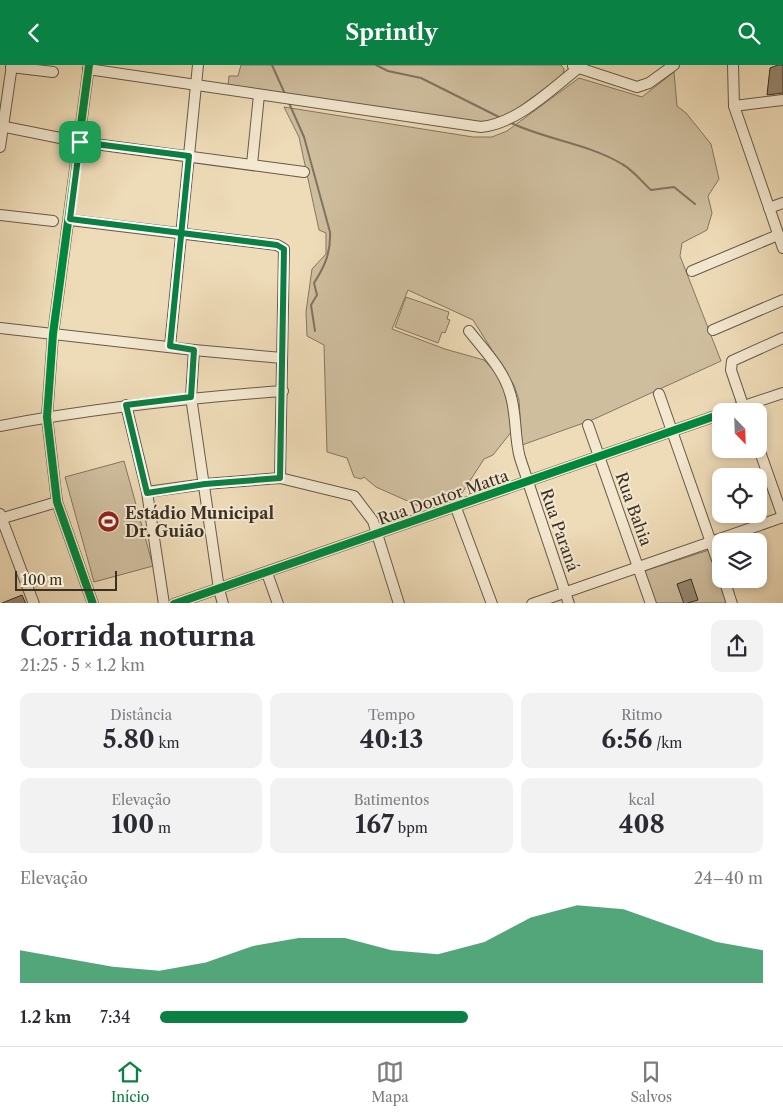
<!DOCTYPE html>
<html lang="pt">
<head>
<meta charset="utf-8">
<style>
	body { margin:0; font-family:"Libre Caslon Text",serif; background:#f2f2f3; color:#2b2b33; height:100vh; display:flex; flex-direction:column; font-size:19px; white-space:nowrap }
	* { box-sizing:border-box; margin:0 }
	p { font-size:16px; color:#7c7c81 }
	.icon { flex:none; width:28px; height:28px; fill:none; stroke:currentColor; stroke-width:2; stroke-linecap:round; stroke-linejoin:round }
	.map { position:relative; height:538px; overflow:hidden }
	.sheet { display:flex; flex-direction:column; background:#fff; flex:1 }
	.sheet>* { flex:none }
	.needle { width:32px; rotate:157deg }
	.controls { position:absolute; left:712px; top:338px; display:grid; gap:10px }
	.controls a { display:grid; place-items:center; width:55px; height:55px; border-radius:10px; background:#fff; box-shadow:0 2px 8px #0003; font-size:25px }
	.scale { position:absolute; left:15px; bottom:12px; width:102px; box-sizing:border-box; padding-left:5px; border:2px solid #382f25; border-top:0; font-size:14px; line-height:18px; white-space:nowrap; color:#382f25; -webkit-text-stroke:4px #f4e8d0; paint-order:stroke }
	.pin { position:absolute; display:grid; place-items:center; width:42px; height:42px; color:#fff; margin:-21px; border-radius:10px; box-shadow:0 2px 8px #0006 }
	.round { display:grid; place-items:center; flex:none; width:52px; height:52px; border-radius:10px; background:#f2f2f3 }
	.summary { display:flex; align-items:center; justify-content:space-between; height:85px; padding:0 20px }
	h1 { font-size:28px; font-weight:700; line-height:38px }
	.stats { display:grid; grid-template-columns:repeat(3,1fr); gap:8px; height:85px; padding:5px 20px }
	.stats div { display:grid; align-content:center; border-radius:10px; background:#f2f2f3; text-align:center }
	.stats b { font-size:25px; font-weight:700 }
	.stats small { font-size:14px; font-weight:400 }
	.stats p { font-size:14px }
	.chart { height:140px; padding:10px 20px }
	.chart p { display:flex; justify-content:space-between }
	.chart svg { width:100%; height:90px; margin-top:5px; fill:#0b8043; opacity:.7 }
	ul { padding:0 20px; list-style:none; font-size:16px }
	li { display:grid; grid-template-columns:80px 60px 1fr; align-items:center; height:38px }
	li i { height:12px; border-radius:6px; background:#0b8043 }
	header { display:flex; justify-content:space-between; align-items:center; height:65px; padding:0 20px; background:#0b8043; color:#fff; font-size:22px; font-weight:700 }
	.dock { display:flex; justify-content:space-around; align-items:center; height:70px; border-top:1px solid #e1e1e2; background:#fff; font-size:14px; color:#7c7c81 }
	.dock a { display:grid; justify-items:center; gap:2px }
	.dock .current { color:#0b8043 }
	.map>svg:first-child { display:block }
</style>
</head>
<body>
<header><svg class="icon" aria-label="back" viewBox="0 0 24 24"><path d="M15 5l-7 7 7 7"/></svg>Sprintly<svg class="icon" aria-label="search" viewBox="0 0 24 24"><circle cx="10" cy="10" r="6"/><path d="M15 15l6 6"/></svg></header>
<div class="map">
<svg width="783" height="539" viewBox="0 0 783 539">
	<rect width="100%" height="100%" fill="#eedbb7"/>
	<filter id="stains"><feTurbulence type="fractalNoise" baseFrequency=".004" numOctaves="4"/><feColorMatrix values="0 0 0 0 .2 0 0 0 0 .09 0 0 0 0 .02 0 0 0 .5 -.17"/></filter>
	<radialGradient id="worn" r=".72"><stop offset=".6" stop-color="#630" stop-opacity="0"/><stop offset="1" stop-color="#630" stop-opacity=".3"/></radialGradient>
	<g fill="#cfbe9e" stroke="#847662">
		<path d="M 241,0 L 561,0 L 564,4 L 563,10 L 507,51 L 477,60 L 228,21 L 229,11 L 238,11 Z"/>
		<path d="M 674,7 L 677,41 L 686,48 L 711,79 L 719,114 L 708,131 L 712,148 L 707,165 L 682,178 L 680,191 L 721,296 L 592,355 L 522,380 L 519,335 L 514,320 L 473,255 L 408,225 L 392,264 L 445,284 L 484,295 L 498,310 L 507,324 L 512,366 L 493,390 L 484,394 L 462,428 L 421,442 L 376,422 L 364,412 L 361,414 L 354,412 L 347,393 L 327,387 L 324,280 L 307,271 L 306,247 L 312,204 L 326,189 L 326,168 L 319,165 L 299,72 L 284,42 L 473,72 L 492,72 L 507,66 L 579,13 L 642,32 Z"/>
		<path d="M 406,232 L 449,247 L 447,254 L 450,255 L 445,268 L 442,267 L 438,278 L 395,262 Z"/>
		<path d="M 124,396 L 153,501 L 94,517 L 65,412 Z"/>
		<path d="M 709,485 L 727,538 L 655,538 L 644,506 Z"/>
	</g>
	<g fill="none" stroke-linecap="round" stroke-linejoin="round">
		<g stroke="#80735f" stroke-width="2">
			<path d="M 272,0 L 285,29"/>
			<path d="M 376,0 L 388,6 L 421,13 L 501,53"/>
			<path d="M 289,38 L 304,72 L 330,167 C 331,187 325,201 314,218 L 317,230 L 311,240 L 315,266"/>
			<path d="M 509,57 C 546,75 587,78 622,99 C 633,105 642,117 651,125 L 674,122 L 695,139"/>
		</g>
	</g>
	<g fill="#978871" stroke="#382f25">
		<path d="M 778,0 L 783,0 L 783,28 L 767,30 L 770,3 Z"/>
		<path d="M 691,514 L 698,535 L 684,539 L 677,519 Z"/>
		<path d="M 22,530 L 26,539 L 2,539 L 2,538 Z"/>
	</g>
	<g fill="none" stroke-linecap="round" stroke-linejoin="round">
		<defs>
			<g id="minor">
				<path d="M 89,0 L 53,269 L 47,352 L 57,437 L 93,539"/>
				<path d="M 733,0 L 734,41 L 783,183"/>
				<path d="M 573,1 L 637,22 L 649,18 L 674,0"/>
				<path d="M 11,2 L 53,7"/>
				<path d="M 88,4 L 481,62 C 517,59 554,22 582,0"/>
				<path d="M 734,41 L 783,35"/>
				<path d="M 0,61 L 80,77 L 304,107"/>
				<path d="M 0,82 L 12,0"/>
				<path d="M 252,99 L 259,30"/>
				<path d="M 769,143 L 783,138"/>
				<path d="M 0,150 L 53,156"/>
				<path d="M 70,155 L 277,180 L 284,184 L 280,413"/>
				<path d="M 692,206 L 778,170"/>
				<path d="M 0,263 L 194,285 L 282,293"/>
				<path d="M 713,265 L 783,235"/>
				<path d="M 469,266 C 484,285 503,304 510,328 C 517,349 514,372 520,393 L 569,539"/>
				<path d="M 170,281 L 198,0"/>
				<path d="M 194,285 L 191,332 L 219,524 L 223,539"/>
				<path d="M 659,329 L 721,506"/>
				<path d="M 126,340 L 147,427 L 164,539"/>
				<path d="M 729,346 L 783,328"/>
				<path d="M 745,346 L 731,305 L 732,296 L 783,273"/>
				<path d="M 588,360 L 651,539"/>
				<path d="M 0,361 C 94,343 188,333 283,326"/>
				<path d="M 759,384 L 783,452"/>
				<path d="M 147,427 L 205,419 L 280,413 L 354,431 L 373,456 L 399,539"/>
				<path d="M 456,443 L 492,539"/>
				<path d="M 0,449 L 34,539"/>
				<path d="M 0,454 L 57,437"/>
				<path d="M 267,508 L 278,539"/>
				<path d="M 724,514 L 732,539"/>
				<path d="M 174,539 L 721,349"/>
				<path d="M 532,539 L 783,452"/>
			</g>
		</defs>
		<use href="#minor" stroke="#665a4a" stroke-width="12"/>
		<use href="#minor" stroke="#f4e8d0" stroke-width="10"/>
		<defs>
			<g id="cycleway">
				<path d="M 89,0 L 53,269 L 47,352 L 57,437 L 93,539"/>
				<path d="M 174,539 L 721,349"/>
			</g>
		</defs>
		<use href="#cycleway" stroke="#f4e8d0" stroke-width="11"/>
		<use href="#cycleway" stroke="#00873e" stroke-width="8"/>
	</g>
	<g fill="none" stroke-linecap="round" stroke-linejoin="round">
		<defs>
			<path id="route" d="M 80,77 L 189,91 L 170,281 L 194,285 L 191,332 L 126,340 L 147,428 L 205,419 L 280,413 L 284,184 L 277,180 L 70,154 L 80,77"/>
		</defs>
		<use href="#route" stroke="#fff" stroke-width="10"/>
		<use href="#route" stroke="#0b8043" stroke-width="6"/>
	</g>
	<defs>
		<symbol id="stadium-disc" viewBox="-11 -11 22 22"><circle r="9.5" fill="#8f2418" stroke="#f4e8d0"/><path d="M0-5a6.5 5 0 1 0 0 10a6.5 5 0 1 0 0-10ZM-3.5-1.8h7v3.6h-7Z" fill="#fff"/></symbol>
	</defs>
	<g fill-rule="evenodd">
		<use href="#stadium-disc" x="96" y="444" width="25" height="25"/>
	</g>
	<g text-anchor="middle" stroke-width="4" stroke-linejoin="round" paint-order="stroke">
		<g font-size="16" fill="#382f25" stroke="#f4e8d0">
			<text transform="translate(443 432) rotate(-19)" y="6">Rua Doutor Matta</text>
			<text transform="translate(634 444) rotate(70)" y="6">Rua Bahia</text>
			<text transform="translate(560 465) rotate(71)" y="6">Rua Paraná</text>
		</g>
		<g font-size="16" font-weight="bold" fill="#382f25" stroke="#f4e8d0" text-anchor="start">
			<text x="125" y="454">Estádio Municipal<tspan x="125" dy="18">Dr. Guião</tspan></text>
		</g>
	</g>
	<rect width="100%" height="100%" filter="url(#stains)"/>
	<rect width="100%" height="100%" fill="url(#worn)"/>
</svg>
<div class="controls">
<a><svg class="needle" viewBox="-14 -14 28 28"><path d="M0-13l5 13h-10z" fill="#e53935"/><path d="M0 13l5-13h-10z" fill="#7c7c81"/></svg></a>
<a><svg class="icon" aria-label="locate" viewBox="0 0 24 24"><circle cx="12" cy="12" r="6"/><path d="M12 2v4M12 18v4M2 12h4M18 12h4"/></svg></a>
<a><svg class="icon" aria-label="layers" viewBox="0 0 24 24"><path d="M12 4l9 5-9 5-9-5zM3 14l9 5 9-5"/></svg></a>
</div>
<div class="scale">100 m</div>
<div class="pin" style="left:80px;top:77px;background:#1e9e55"><svg class="icon" aria-label="arrive" viewBox="0 0 24 24"><path d="M6 21V4h12l-3 4 3 4H6"/></svg></div>
</div>
<section class="sheet">
<div class="summary"><div><h1>Corrida noturna</h1><p>21:25 · 5 × 1.2 km</p></div><a class="round"><svg class="icon" aria-label="share" viewBox="0 0 24 24"><path d="M12 15V3M7 8l5-5 5 5M5 13v7h14v-7"/></svg></a></div>
<div class="stats">
<div><p>Distância</p><b>5.80<small> km</small></b></div>
<div><p>Tempo</p><b>40:13</b></div>
<div><p>Ritmo</p><b>6:56<small> /km</small></b></div>
</div>
<div class="stats">
<div><p>Elevação</p><b>100<small> m</small></b></div>
<div><p>Batimentos</p><b>167<small> bpm</small></b></div>
<div><p>kcal</p><b>408</b></div>
</div>
<div class="chart"><p><span>Elevação</span>24–40 m</p>
<svg viewBox="0 0 160 44" preserveAspectRatio="none"><path d="M0 44V28L10 32L20 36L30 38L40 34L50 26L60 22L70 22L80 28L90 30L100 24L110 12L120 6L130 8L140 16L150 24L160 28V44z"/></svg>
</div>
<ul>
<li><b>1.2 km</b>7:34<i style="width:51%"></i></li>
</ul>
</section>
<nav class="dock">
<a class="current"><svg class="icon" aria-label="home" viewBox="0 0 24 24"><path d="M3 11l9-7 9 7M6 9v11h12V9"/></svg>Início</a>
<a><svg class="icon" aria-label="map" viewBox="0 0 24 24"><path d="M3 6l6-2 6 2 6-2v14l-6 2-6-2-6 2zM9 4v14M15 6v14"/></svg>Mapa</a>
<a><svg class="icon" aria-label="saved" viewBox="0 0 24 24"><path d="M7 4h10v16l-5-4-5 4z"/></svg>Salvos</a>
</nav>
</body>
</html>
